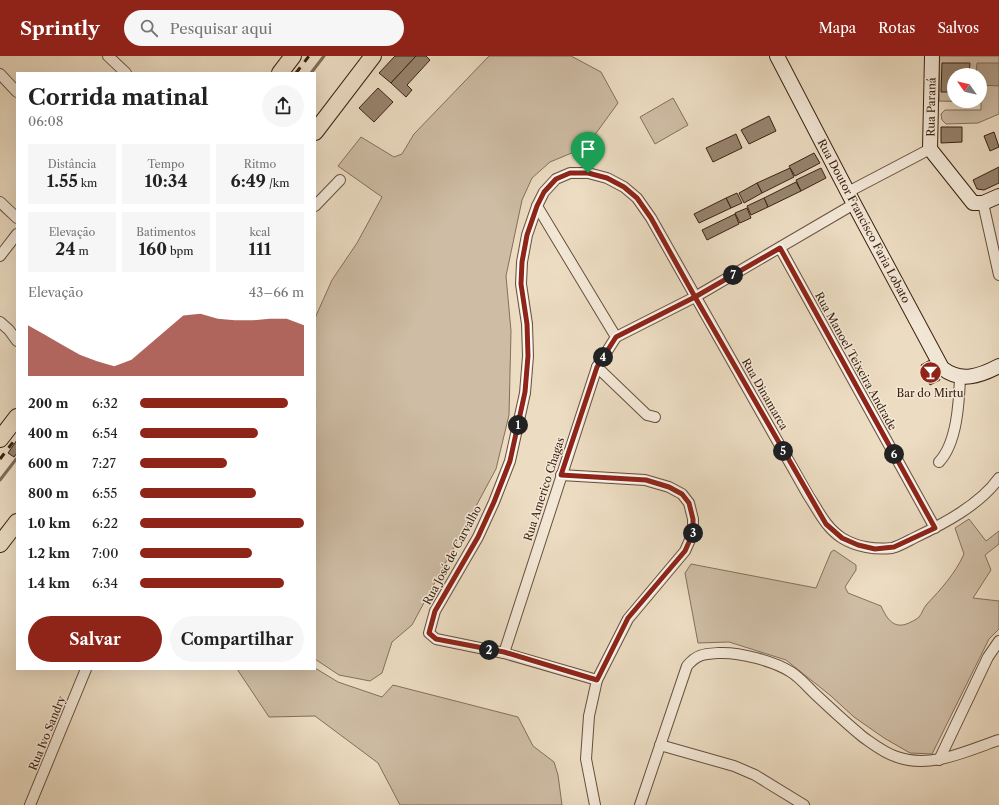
<!DOCTYPE html>
<html lang="pt">
<head>
<meta charset="utf-8">
<style>
	body { margin:0; font-family:"Libre Caslon Text",serif; background:#f6f6f6; color:#222; height:100vh; display:flex; flex-direction:column; font-size:15px; white-space:nowrap }
	* { box-sizing:border-box; margin:0 }
	p { font-size:13px; color:#767676 }
	.icon { flex:none; width:22px; height:22px; fill:none; stroke:currentColor; stroke-width:2; stroke-linecap:round; stroke-linejoin:round }
	.map { position:relative; flex:1; overflow:hidden }
	.details { position:absolute; left:16px; top:16px; width:300px; height:598px; display:flex; flex-direction:column; background:#fff; border-radius:0px; box-shadow:0 4px 16px #0002 }
	.details>* { flex:none }
	.needle { width:26px; rotate:304deg }
	.tools { position:absolute; left:947px; top:12px; display:grid; gap:8px }
	.tools a { display:grid; place-items:center; width:40px; height:40px; border-radius:50%; background:#fff; box-shadow:0 4px 16px #0002; font-size:20px }
	.pin { position:absolute; display:grid; place-items:center; width:34px; height:34px; color:#fff; margin:-41px -17px; border-radius:50% 50% 50% 0; rotate:-45deg; box-shadow:0 0 4px #0007 }
	.pin .icon { rotate:45deg }
	.km { position:absolute; width:20px; height:20px; margin:-10px; border-radius:50%; background:#222; color:#fff; font-size:11px; line-height:20px; text-align:center }
	.round { display:grid; place-items:center; flex:none; width:42px; height:42px; border-radius:21px; background:#f6f6f6 }
	.summary { display:flex; align-items:center; justify-content:space-between; height:68px; padding:0 12px }
	h1 { font-size:22px; font-weight:700; line-height:30px }
	.figures { display:grid; grid-template-columns:repeat(3,1fr); gap:6px; height:68px; padding:4px 12px }
	.figures div { display:grid; align-content:center; border-radius:0px; background:#f6f6f6; text-align:center }
	.figures b { font-size:17px; font-weight:700 }
	.figures small { font-size:11px; font-weight:400 }
	.figures p { font-size:11px }
	.chart { height:112px; padding:8px 12px }
	.chart p { display:flex; justify-content:space-between }
	.chart svg { width:100%; height:72px; margin-top:4px; fill:#8f2418; opacity:.7 }
	.button { display:flex; gap:8px; margin-top:auto; padding:8px 12px }
	.button a { flex:1; height:46px; border-radius:24px; background:#8f2418; color:#fff; font-size:16px; font-weight:700; line-height:46px; text-align:center }
	.button a+a { background:#f6f6f6; color:#222 }
	ul { padding:0 12px; list-style:none; font-size:13px }
	li { display:grid; grid-template-columns:64px 48px 1fr; align-items:center; height:30px }
	li i { height:10px; border-radius:5px; background:#8f2418 }
	header { display:flex; align-items:center; gap:24px; box-sizing:border-box; height:56px; padding:0 20px; background:#8f2418; color:#fff }
	header strong { font-size:19px }
	nav { display:flex; gap:22px; margin-inline-start:auto; font-size:14px }
	.search { width:280px; height:36px; background:#f6f6f6; display:flex; align-items:center; gap:10px; box-sizing:border-box; padding:0 14px; border-radius:22px; color:#767676; font-size:15px }
	.map>svg:first-child { display:block }
</style>
</head>
<body>
<header>
<strong>Sprintly</strong>
<div class="search"><svg class="icon" aria-label="search" viewBox="0 0 24 24"><circle cx="10" cy="10" r="6"/><path d="M15 15l6 6"/></svg>Pesquisar aqui</div>
<nav><a>Mapa</a><a>Rotas</a><a>Salvos</a></nav>
</header>
<div class="map">
<svg width="999" height="749" viewBox="0 0 999 749">
	<rect width="100%" height="100%" fill="#ecdcc2"/>
	<filter id="stains"><feTurbulence type="fractalNoise" baseFrequency=".005" numOctaves="4"/><feColorMatrix values="0 0 0 0 .2 0 0 0 0 .09 0 0 0 0 .02 0 0 0 .5 -.17"/></filter>
	<radialGradient id="worn" r=".72"><stop offset=".6" stop-color="#630" stop-opacity="0"/><stop offset="1" stop-color="#630" stop-opacity=".3"/></radialGradient>
	<g fill="#cebca4" stroke="#846f5b" fill-rule="evenodd">
		<path d="M 489,0 L 571,0 L 601,16 L 618,47 L 586,91 L 550,106 L 532,122 L 522,144 L 506,220 L 511,275 L 509,359 L 496,413 L 412,569 L 392,586 L 382,617 L 370,625 L 339,619 L 315,603 L 315,262 L 332,224 L 357,187 L 382,141 L 338,110 L 361,81 L 394,101 L 402,98 L 414,78 Z"/>
		<path d="M 939,0 L 999,0 L 999,58 L 978,67 L 946,68 L 942,64 L 941,58 L 945,54 L 981,54 L 981,46 L 939,45 ZM 954,19 L 980,19 L 980,45 L 954,45 Z"/>
		<path d="M 673,42 L 688,69 L 655,88 L 640,61 Z"/>
		<path d="M 969,463 L 986,485 L 999,475 L 999,488 L 985,499 L 991,514 L 973,542 L 999,545 L 999,573 L 989,583 L 932,698 L 910,697 L 884,682 L 854,661 L 831,640 L 786,604 L 729,586 L 698,587 L 685,517 L 691,508 L 816,532 L 831,496 L 834,494 L 856,509 L 856,514 L 845,531 L 848,537 L 881,550 C 887,563 894,575 911,566 C 913,565 917,563 919,561 C 922,558 923,552 927,548 C 941,533 955,518 964,498 L 955,472 Z"/>
		<path d="M 315,612 L 338,626 L 382,641 L 393,629 L 518,661 L 533,690 L 554,706 L 558,719 L 562,749 L 400,749 L 378,707 L 315,660 L 269,661 L 237,613 Z"/>
	</g>
	<path fill="#b09d86" stroke="#816c58" d="M 977,7 L 999,7 L 999,30 L 980,29 L 980,19 L 976,19 Z"/>
	<g fill="none" stroke-linecap="round" stroke-linejoin="round">
		<g stroke="#816c58" stroke-width="3">
			<path d="M 311,17 L 324,0"/>
			<path d="M 0,424 L 17,402"/>
		</g>
	</g>
	<g fill="#97836e" stroke="#3b2212">
		<path d="M 395,0 L 416,0 L 391,27 L 379,17 Z"/>
		<path d="M 416,0 L 426,0 L 430,4 L 407,29 L 412,34 L 406,41 L 391,27 Z"/>
		<path d="M 942,7 L 970,7 L 969,19 L 954,19 L 954,36 L 941,36 Z"/>
		<path d="M 378,32 L 393,46 L 374,66 L 359,52 Z"/>
		<path d="M 769,60 L 776,75 L 749,88 L 741,74 Z"/>
		<path d="M 941,71 L 962,71 L 962,86 L 941,87 Z"/>
		<path d="M 994,76 L 999,91 L 990,95 L 984,80 Z"/>
		<path d="M 736,78 L 742,92 L 713,106 L 706,92 Z"/>
		<path d="M 814,97 L 820,107 L 795,120 L 789,110 Z"/>
		<path d="M 999,111 L 999,127 L 984,134 L 977,133 L 973,124 Z"/>
		<path d="M 790,112 L 794,121 L 762,137 L 757,127 Z"/>
		<path d="M 821,112 L 826,122 L 801,135 L 796,124 Z"/>
		<path d="M 796,126 L 801,135 L 768,151 L 764,142 Z"/>
		<path d="M 757,127 L 762,137 L 744,147 L 739,137 Z"/>
		<path d="M 737,137 L 742,147 L 731,152 L 726,142 Z"/>
		<path d="M 726,142 L 731,152 L 699,167 L 694,158 Z"/>
		<path d="M 764,142 L 768,151 L 751,159 L 747,150 Z"/>
		<path d="M 747,152 L 751,162 L 740,167 L 735,157 Z"/>
		<path d="M 735,158 L 739,168 L 707,184 L 702,174 Z"/>
		<path d="M 930,304 L 940,324 L 930,329 L 921,309 Z"/>
		<path d="M 17,384 L 17,397 L 14,401 L 8,397 Z"/>
	</g>
	<g fill="none" stroke-linecap="round" stroke-linejoin="round">
		<defs>
			<g id="street">
				<path d="M 108,0 L 126,17"/>
				<path d="M 0,18 L 17,36"/>
				<path d="M 848,136 L 930,93"/>
				<path d="M 0,146 L 17,162"/>
				<path d="M 983,147 L 999,219"/>
				<path d="M 315,150 L 340,124"/>
				<path d="M 537,150 L 616,281"/>
				<path d="M 780,192 L 935,472"/>
				<path d="M 0,200 L 17,178"/>
				<path d="M 0,266 L 9,274 L 17,285"/>
				<path d="M 616,281 L 695,241 L 854,148"/>
				<path d="M 597,311 L 647,359 L 655,361"/>
				<path d="M 939,406 C 957,387 959,347 960,322"/>
				<path d="M 561,419 L 645,424 L 669,431 L 682,438 L 689,447 L 693,463 L 693,477 L 685,495 L 628,563 L 597,624 L 589,660 L 586,703 L 595,749"/>
				<path d="M 504,597 L 597,311 L 616,281"/>
				<path d="M 597,624 L 504,597 L 436,583 L 429,577 L 435,555 L 478,481 L 494,446 L 510,405 L 525,337 L 528,300 L 527,268 L 521,228 L 522,206 L 527,179 L 537,150 L 544,136 L 556,123 L 570,117 L 588,117 L 607,122 L 624,131 L 637,142 L 651,162 L 808,439 C 818,454 826,472 842,482 C 856,491 876,494 892,492 C 900,490 908,485 914,482 C 943,468 980,449 999,422"/>
				<path d="M 660,689 L 734,710 L 755,719 L 804,749"/>
				<path d="M 939,704 L 988,601 L 999,585"/>
				<path d="M 30,749 L 86,613"/>
				<path d="M 640,749 L 687,610 C 697,598 704,598 719,597 C 739,596 774,605 791,616 C 799,621 807,630 814,637 C 830,652 846,667 863,681 C 873,688 884,697 897,701 C 931,713 966,695 999,684"/>
			</g>
			<g id="secondary">
				<path d="M 777,0 L 854,148 L 942,312 C 961,327 980,320 999,310"/>
				<path d="M 932,0 L 930,93 L 973,147 L 983,147 L 999,140"/>
			</g>
			<g id="primary">
				<path d="M 280,17 L 293,0"/>
				<path d="M 315,76 L 373,0"/>
				<path d="M 0,383 L 17,361"/>
				<path d="M 0,488 L 17,466"/>
			</g>
		</defs>
		<use href="#street" stroke="#67503e" stroke-width="12"/>
		<use href="#secondary" stroke="#3b2212" stroke-width="16"/>
		<use href="#primary" stroke="#3b2212" stroke-width="18"/>
		<use href="#street" stroke="#f3e8d7" stroke-width="10"/>
		<use href="#secondary" stroke="#f3e8d7" stroke-width="14"/>
		<use href="#primary" stroke="#ecdcc2" stroke-width="16"/>
		<g stroke="#3b2212" stroke-width="3" stroke-dasharray="7 7" stroke-linecap="butt">
			<path d="M 296,17 L 309,0"/>
			<path d="M 0,403 L 17,381"/>
		</g>
	</g>
	<g fill="none" stroke-linecap="round" stroke-linejoin="round">
		<defs>
			<path id="route" d="M 588,117 L 570,117 L 556,123 L 544,136 L 537,150 L 527,179 L 522,206 L 521,228 L 527,268 L 528,300 L 525,336 L 510,405 L 494,446 L 478,481 L 435,555 L 429,577 L 436,583 L 504,596 L 597,624 L 628,562 L 685,495 L 693,477 L 693,463 L 689,447 L 682,438 L 669,431 L 646,424 L 561,419 L 597,311 L 616,281 L 695,241 L 826,468 L 842,482 L 858,489 L 875,493 L 894,491 L 935,472 L 780,192 L 695,241 L 651,162 L 637,142 L 624,131 L 607,122 L 588,117"/>
		</defs>
		<use href="#route" stroke="#fff" stroke-width="8"/>
		<use href="#route" stroke="#8f2418" stroke-width="5"/>
	</g>
	<defs>
		<symbol id="bar-disc" viewBox="-11 -11 22 22"><circle r="9.5" fill="#8f2418" stroke="#f3e8d7"/><path d="M-6-5H6L.8 .8V4.5H3.5V6h-7V4.5H-.8V.8Z" fill="#fff"/></symbol>
	</defs>
	<g fill-rule="evenodd">
		<use href="#bar-disc" x="918" y="304" width="25" height="25"/>
	</g>
	<g text-anchor="middle" stroke-width="3" stroke-linejoin="round" paint-order="stroke">
		<g font-size="11" fill="#3b2212" stroke="#f3e8d7">
			<text transform="translate(931 51) rotate(-89)" y="4">Rua Paraná</text>
			<text transform="translate(864 165) rotate(62)" y="4">Rua Doutor Francisco Faria Lobato</text>
			<text transform="translate(856 305) rotate(61)" y="4">Rua Manoel Teixeira Andrade</text>
			<text transform="translate(765 338) rotate(60)" y="4">Rua Dinamarca</text>
			<text transform="translate(544 433) rotate(-72)" y="4">Rua Americo Chagas</text>
			<text transform="translate(452 499) rotate(-62)" y="4">Rua José de Carvalho</text>
			<text transform="translate(47 677) rotate(-68)" y="4">Rua Ivo Sandry</text>
		</g>
		<g font-size="11" fill="#3b2212" stroke="#f3e8d7">
			<text x="930" y="341">Bar do Mirtu</text>
		</g>
	</g>
	<rect width="100%" height="100%" filter="url(#stains)"/>
	<rect width="100%" height="100%" fill="url(#worn)"/>
</svg>
<div class="tools">
<a><svg class="needle" viewBox="-14 -14 28 28"><path d="M0-13l5 13h-10z" fill="#e53935"/><path d="M0 13l5-13h-10z" fill="#767676"/></svg></a>
</div>
<div class="pin" style="left:588px;top:117px;background:#1e9e55"><svg class="icon" aria-label="arrive" viewBox="0 0 24 24"><path d="M6 21V4h12l-3 4 3 4H6"/></svg></div>
<b class="km" style="left:518px;top:369px">1</b>
<b class="km" style="left:489px;top:594px">2</b>
<b class="km" style="left:693px;top:477px">3</b>
<b class="km" style="left:603px;top:301px">4</b>
<b class="km" style="left:783px;top:395px">5</b>
<b class="km" style="left:894px;top:398px">6</b>
<b class="km" style="left:733px;top:219px">7</b>
<section class="details">
<div class="summary"><div><h1>Corrida matinal</h1><p>06:08</p></div><a class="round"><svg class="icon" aria-label="share" viewBox="0 0 24 24"><path d="M12 15V3M7 8l5-5 5 5M5 13v7h14v-7"/></svg></a></div>
<div class="figures">
<div><p>Distância</p><b>1.55<small> km</small></b></div>
<div><p>Tempo</p><b>10:34</b></div>
<div><p>Ritmo</p><b>6:49<small> /km</small></b></div>
</div>
<div class="figures">
<div><p>Elevação</p><b>24<small> m</small></b></div>
<div><p>Batimentos</p><b>160<small> bpm</small></b></div>
<div><p>kcal</p><b>111</b></div>
</div>
<div class="chart"><p><span>Elevação</span>43–66 m</p>
<svg viewBox="0 0 160 44" preserveAspectRatio="none"><path d="M0 44V13L10 19L20 25L30 31L40 35L50 38L60 34L70 25L80 16L90 7L100 6L110 9L120 10L130 10L140 9L150 9L160 13V44z"/></svg>
</div>
<ul>
<li><b>200 m</b>6:32<i style="width:90%"></i></li>
<li><b>400 m</b>6:54<i style="width:72%"></i></li>
<li><b>600 m</b>7:27<i style="width:53%"></i></li>
<li><b>800 m</b>6:55<i style="width:71%"></i></li>
<li><b>1.0 km</b>6:22<i style="width:100%"></i></li>
<li><b>1.2 km</b>7:00<i style="width:68%"></i></li>
<li><b>1.4 km</b>6:34<i style="width:88%"></i></li>
</ul>
<div class="button"><a>Salvar</a><a>Compartilhar</a></div>
</section>
</div>
</body>
</html>
